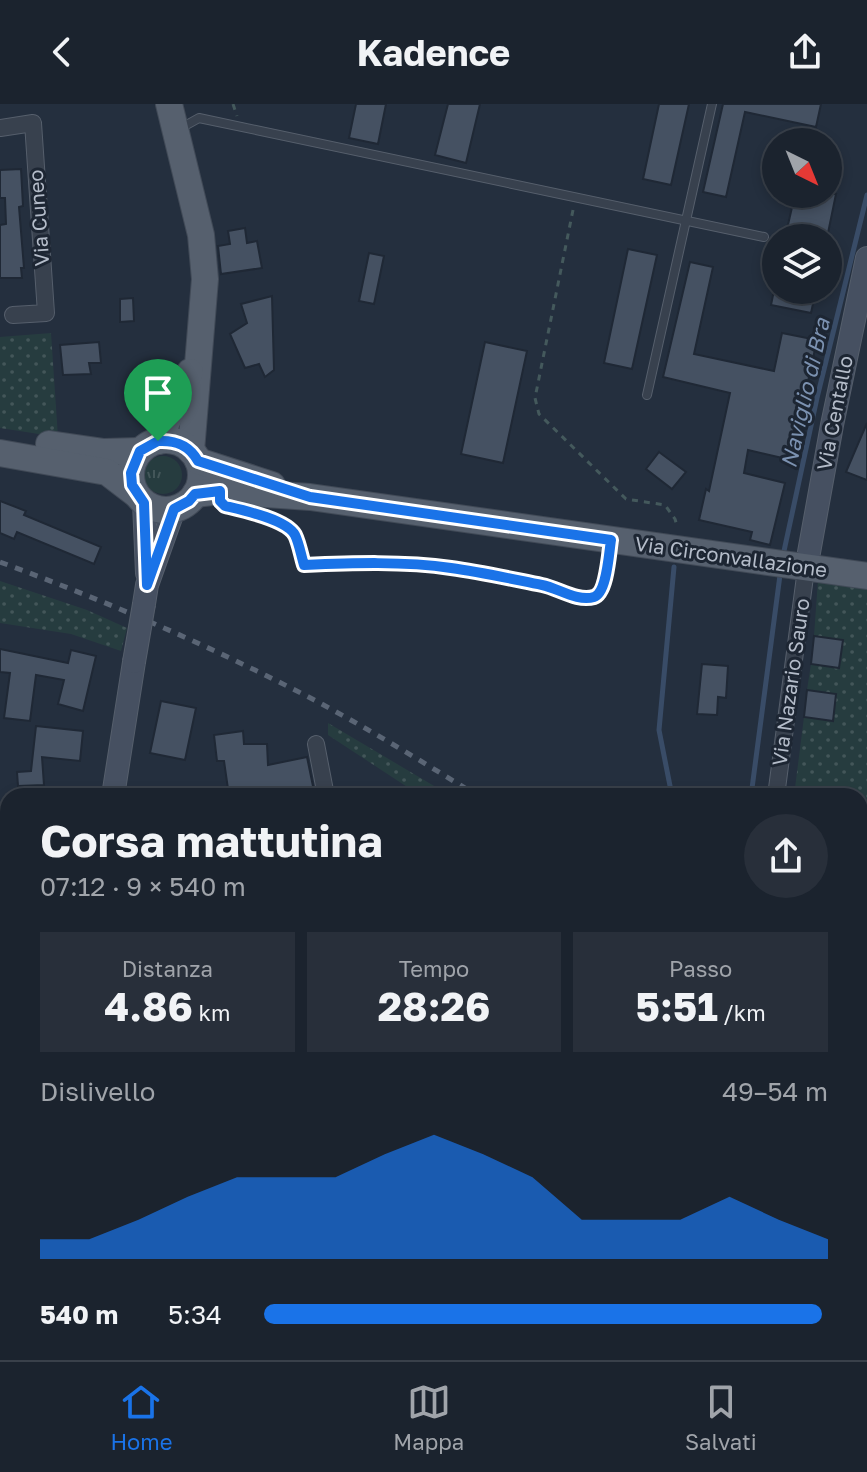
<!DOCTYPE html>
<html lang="it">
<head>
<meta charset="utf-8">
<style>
	body { margin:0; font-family:"Golos Text",sans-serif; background:#282f3a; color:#f1f3f6; height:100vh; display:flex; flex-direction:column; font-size:30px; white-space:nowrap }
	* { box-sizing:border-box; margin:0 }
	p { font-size:26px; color:#a0a4aa }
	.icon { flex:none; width:44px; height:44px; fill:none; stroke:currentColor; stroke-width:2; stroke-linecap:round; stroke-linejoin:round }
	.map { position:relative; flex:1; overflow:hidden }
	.side { position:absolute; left:0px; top:684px; width:868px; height:572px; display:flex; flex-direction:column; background:#1b232e; border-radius:24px 24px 0 0; box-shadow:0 4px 12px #0003,0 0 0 2px #39404a }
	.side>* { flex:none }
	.needle { width:52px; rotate:137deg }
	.tools { position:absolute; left:762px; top:24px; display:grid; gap:16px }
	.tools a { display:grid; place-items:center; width:80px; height:80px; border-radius:50%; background:#1b232e; box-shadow:0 4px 12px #0003,0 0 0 2px #39404a; font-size:40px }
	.pin { position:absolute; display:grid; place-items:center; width:68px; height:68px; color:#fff; margin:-82px -34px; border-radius:50% 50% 50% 0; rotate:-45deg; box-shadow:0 0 8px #0007 }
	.pin .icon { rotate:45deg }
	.round { display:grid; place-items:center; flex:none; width:84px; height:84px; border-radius:42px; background:#282f3a }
	.overview { display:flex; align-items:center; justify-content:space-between; height:136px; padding:0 40px }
	h1 { font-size:44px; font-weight:700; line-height:60px }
	.figures { display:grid; grid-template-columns:repeat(3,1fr); gap:12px; height:136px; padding:8px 40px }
	.figures div { display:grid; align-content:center; border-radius:0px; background:#282f3a; text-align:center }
	.figures b { font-size:40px; font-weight:700 }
	.figures small { font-size:22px; font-weight:400 }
	.figures p { font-size:22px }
	.chart { height:224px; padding:16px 40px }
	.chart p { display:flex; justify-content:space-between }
	.chart svg { width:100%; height:144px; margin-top:8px; fill:#1a73e8; opacity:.7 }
	ul { padding:0 40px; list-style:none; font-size:26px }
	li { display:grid; grid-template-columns:128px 96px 1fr; align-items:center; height:60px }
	li i { height:20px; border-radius:10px; background:#1a73e8 }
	header { display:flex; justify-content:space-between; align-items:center; height:104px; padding:0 40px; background:#1b232e; font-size:36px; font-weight:700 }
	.dock { display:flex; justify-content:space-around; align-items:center; height:112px; border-top:2px solid #39404a; background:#1b232e; font-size:22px; color:#a0a4aa }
	.dock a { display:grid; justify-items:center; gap:4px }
	.dock .selected { color:#1a73e8 }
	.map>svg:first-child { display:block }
</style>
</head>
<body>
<header><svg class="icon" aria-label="back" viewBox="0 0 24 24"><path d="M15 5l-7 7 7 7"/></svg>Kadence<svg class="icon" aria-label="share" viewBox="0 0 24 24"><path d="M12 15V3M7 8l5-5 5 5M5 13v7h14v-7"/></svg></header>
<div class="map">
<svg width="867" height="1256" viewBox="0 0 867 1256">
	<defs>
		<pattern id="grass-dots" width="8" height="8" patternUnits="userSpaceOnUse" patternTransform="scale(2)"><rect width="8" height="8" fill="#263c3f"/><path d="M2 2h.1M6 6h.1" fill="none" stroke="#435659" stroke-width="1.8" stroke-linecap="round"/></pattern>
		<pattern id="park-tufts" width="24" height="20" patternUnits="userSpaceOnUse" patternTransform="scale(2)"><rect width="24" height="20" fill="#263c3f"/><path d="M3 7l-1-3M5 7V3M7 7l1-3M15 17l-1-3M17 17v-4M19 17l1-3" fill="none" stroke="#435659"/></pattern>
	</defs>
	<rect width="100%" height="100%" fill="#242f3e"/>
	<g fill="url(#grass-dots)">
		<path d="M 51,229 L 58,333 L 0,324 L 0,233 Z"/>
		<path d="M 818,476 L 867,483 L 867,718 L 860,717 L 860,692 L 794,692 L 804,613 L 833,616 L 836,590 L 807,586 L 811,560 L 839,564 L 843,537 L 814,532 Z"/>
		<path d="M 0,477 L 87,506 L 127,524 L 121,547 L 71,530 L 0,519 Z"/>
		<path d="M 328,619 L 451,692 L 421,692 L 328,631 Z"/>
	</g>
	<circle fill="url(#park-tufts)" cx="163" cy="371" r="19"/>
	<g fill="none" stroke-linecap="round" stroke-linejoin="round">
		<g stroke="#394c67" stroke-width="5">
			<path d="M 784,447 L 817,294 L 867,91"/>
			<path d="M 672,692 L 659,626 L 674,463"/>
			<path d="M 751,692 L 780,471"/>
			<path d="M 647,1248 L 654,1256"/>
			<path d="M 743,1248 L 746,1256"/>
		</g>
	</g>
	<g fill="#455162" stroke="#1f2835" stroke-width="2">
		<path d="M 356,0 L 386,0 L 378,40 L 349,34 Z"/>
		<path d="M 448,0 L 480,0 L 466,59 L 435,51 Z"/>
		<path d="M 659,0 L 689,0 L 671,81 L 643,75 Z"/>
		<path d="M 723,0 L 821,0 L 816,23 L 745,8 L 726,93 L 703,88 Z"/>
		<path d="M 21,65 L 23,102 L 19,103 L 24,164 L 21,164 L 22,174 L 0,174 L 0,121 L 6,120 L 5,94 L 0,94 L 0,66 Z"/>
		<path d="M 795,90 L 836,90 L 827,134 L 785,134 Z"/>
		<path d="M 245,124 L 247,139 L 257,137 L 262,164 L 221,170 L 218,142 L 230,140 L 228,127 Z"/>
		<path d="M 628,145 L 657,151 L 632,265 L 604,259 Z"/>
		<path d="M 369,149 L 384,152 L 374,200 L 359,197 Z"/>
		<path d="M 690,158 L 713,163 L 694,250 L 774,267 L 782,229 L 817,236 L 791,356 L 748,346 L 744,369 L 785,379 L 770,441 L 750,436 L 752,428 L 699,416 L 706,385 L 709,387 L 730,289 L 663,273 Z"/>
		<path d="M 774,186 L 816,186 L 811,209 L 771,201 Z"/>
		<path d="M 272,192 L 274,266 L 265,273 L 259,260 L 245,264 L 230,230 L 247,219 L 241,200 Z"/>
		<path d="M 133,194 L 134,217 L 120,218 L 120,195 Z"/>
		<path d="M 99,238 L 101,259 L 89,259 L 91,270 L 63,271 L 60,241 Z"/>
		<path d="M 485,238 L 527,247 L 503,359 L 461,350 Z"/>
		<path d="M 867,319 L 867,376 L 846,368 Z"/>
		<path d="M 659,348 L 686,368 L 672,385 L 646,365 Z"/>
		<path d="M 0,397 L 26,407 L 24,411 L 101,443 L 94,460 L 17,428 L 14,435 L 0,429 Z"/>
		<path d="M 814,532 L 843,536 L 839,564 L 811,560 Z"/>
		<path d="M 0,545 L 68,559 L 71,546 L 96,552 L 83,607 L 58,600 L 64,576 L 36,571 L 30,617 L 4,614 L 10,569 L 0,568 Z"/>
		<path d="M 702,560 L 728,562 L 726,594 L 718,593 L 717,611 L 697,610 Z"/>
		<path d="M 807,586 L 836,590 L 833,617 L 804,613 Z"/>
		<path d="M 161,597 L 196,604 L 185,656 L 150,649 Z"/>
		<path d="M 36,622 L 83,627 L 80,657 L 42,653 L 44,681 L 18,682 L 17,668 L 31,667 Z"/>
		<path d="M 243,627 L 244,640 L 267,640 L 268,661 L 307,653 L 315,692 L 267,692 L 266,688 L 229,692 L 224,657 L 217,657 L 214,631 Z"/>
	</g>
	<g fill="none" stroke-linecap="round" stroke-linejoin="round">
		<defs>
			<g id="service">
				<path d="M 181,24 L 199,14 L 764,133"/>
				<path d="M 647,291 L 712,0"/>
			</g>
			<g id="minor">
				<path d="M 0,24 L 33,19 L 46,209 L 13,211"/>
				<path d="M 316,640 L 326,692"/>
				<path d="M 776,692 L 806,465"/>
				<path d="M 0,725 L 8,724"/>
				<path d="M 860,928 L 867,934"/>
				<path d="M 860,1245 L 867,1235"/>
				<path d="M 388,1248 L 389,1256"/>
				<path d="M 571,1248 L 573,1256"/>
				<path d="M 666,1248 L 673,1256"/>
				<path d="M 120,1256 L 121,1248"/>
			</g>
			<g id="secondary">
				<path d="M 144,399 L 147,469"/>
				<path d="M 806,465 L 832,321 L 867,154"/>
				<path d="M 144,500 L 147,481 L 174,405"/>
				<path d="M 113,692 L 134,558"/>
				<path d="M 61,1248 L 64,1256"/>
			</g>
			<g id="primary">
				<path d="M 169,0 L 201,131 L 205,175 L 191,347"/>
				<circle cx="166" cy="371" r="35"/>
				<path d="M 158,337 L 190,268"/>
				<path d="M 49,340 L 104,348 L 140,347"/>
				<path d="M 0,349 L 107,368 L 137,391"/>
				<path d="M 198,357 L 272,381"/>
				<path d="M 195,390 L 220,387 L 310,393 L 867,472"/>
			</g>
		</defs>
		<use href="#service" stroke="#565f6c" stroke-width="10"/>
		<use href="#minor" stroke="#565f6c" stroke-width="18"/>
		<use href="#secondary" stroke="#565f6c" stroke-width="24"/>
		<use href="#primary" stroke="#414a57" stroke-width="28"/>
		<g stroke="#44595c" stroke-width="3" stroke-dasharray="6 6" stroke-linecap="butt">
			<path d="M 233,0 L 237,12"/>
			<path d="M 573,106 L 535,294 L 539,310 L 626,395 L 665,401 L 675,415 L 677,422"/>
			<path d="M 259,411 C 298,423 291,427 304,461 C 349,459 410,457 453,464 C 485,469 519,473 550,482 C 565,487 576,496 592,493 C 607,491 606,468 608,456"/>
		</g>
		<use href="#service" stroke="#38414e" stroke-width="8"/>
		<use href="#minor" stroke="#38414e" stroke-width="16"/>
		<use href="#secondary" stroke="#465061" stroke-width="22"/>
		<use href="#primary" stroke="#56606e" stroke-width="26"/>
		<g stroke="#5a6575" stroke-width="5" stroke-dasharray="8 8" stroke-linecap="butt">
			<path d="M 0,458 C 98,494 194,535 287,582 C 353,615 416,654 478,692"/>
			<path d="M 860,1007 L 867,1014"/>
		</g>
		<defs>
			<path id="secondary-bridge" d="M 134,558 L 144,500"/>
		</defs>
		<use href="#secondary-bridge" stroke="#565f6c" stroke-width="24" stroke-linecap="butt"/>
		<use href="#secondary-bridge" stroke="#465061" stroke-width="22"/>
	</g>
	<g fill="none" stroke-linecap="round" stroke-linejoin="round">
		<defs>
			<path id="route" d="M 158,337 C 176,336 189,341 198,357 L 310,393 L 611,436 C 609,448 607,489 594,493 C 577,498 558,484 542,481 C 512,475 481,468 451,464 C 404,457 352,459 304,461 C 301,451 299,439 295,431 C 286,415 242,406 225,402 L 220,397 L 220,387 L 195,390 L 189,397 L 174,405 L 147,481 L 144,399 L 132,381 L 131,369 L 140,347 Z"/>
		</defs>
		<use href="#route" stroke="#fff" stroke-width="16"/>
		<use href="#route" stroke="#1a73e8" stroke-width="10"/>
	</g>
	<g text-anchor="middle" stroke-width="6" stroke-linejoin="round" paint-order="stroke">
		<g font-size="20" fill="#b4bcc9" stroke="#1d2633">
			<text transform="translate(39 114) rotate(-94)" y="7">Via Cuneo</text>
			<text transform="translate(835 309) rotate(-79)" y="7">Via Centallo</text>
			<text transform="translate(731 453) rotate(8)" y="7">Via Circonvallazione</text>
			<text transform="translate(791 578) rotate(-82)" y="7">Via Nazario Sauro</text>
		</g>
		<g font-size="22" font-style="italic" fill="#7c92b1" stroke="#1d2633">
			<text transform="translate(805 289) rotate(-77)" y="8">Naviglio di Bra</text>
		</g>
	</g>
</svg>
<div class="tools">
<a><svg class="needle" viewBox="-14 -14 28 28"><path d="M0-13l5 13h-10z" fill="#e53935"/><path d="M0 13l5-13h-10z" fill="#a0a4aa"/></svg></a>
<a><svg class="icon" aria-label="layers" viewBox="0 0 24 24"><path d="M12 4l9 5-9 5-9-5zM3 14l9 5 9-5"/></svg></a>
</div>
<div class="pin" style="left:158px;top:337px;background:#1e9e55"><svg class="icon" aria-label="arrive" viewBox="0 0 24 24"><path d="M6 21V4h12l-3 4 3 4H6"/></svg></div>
<section class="side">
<div class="overview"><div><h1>Corsa mattutina</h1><p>07:12 · 9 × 540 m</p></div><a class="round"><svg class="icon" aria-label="share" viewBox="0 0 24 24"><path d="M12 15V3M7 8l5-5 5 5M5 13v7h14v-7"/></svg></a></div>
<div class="figures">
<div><p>Distanza</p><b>4.86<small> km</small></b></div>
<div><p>Tempo</p><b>28:26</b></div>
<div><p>Passo</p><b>5:51<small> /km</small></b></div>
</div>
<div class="chart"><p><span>Dislivello</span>49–54 m</p>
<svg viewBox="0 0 160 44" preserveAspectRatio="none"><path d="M0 44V38L10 38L20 32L30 25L40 19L50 19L60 19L70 12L80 6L90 12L100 19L110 32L120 32L130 32L140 25L150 32L160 38V44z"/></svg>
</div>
<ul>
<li><b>540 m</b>5:34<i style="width:99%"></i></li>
</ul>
</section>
</div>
<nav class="dock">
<a class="selected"><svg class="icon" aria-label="home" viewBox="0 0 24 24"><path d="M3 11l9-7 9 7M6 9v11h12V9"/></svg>Home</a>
<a><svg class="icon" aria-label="map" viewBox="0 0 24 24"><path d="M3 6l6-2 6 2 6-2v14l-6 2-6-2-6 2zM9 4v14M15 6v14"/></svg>Mappa</a>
<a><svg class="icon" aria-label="saved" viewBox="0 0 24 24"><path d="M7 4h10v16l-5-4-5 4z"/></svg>Salvati</a>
</nav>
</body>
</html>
